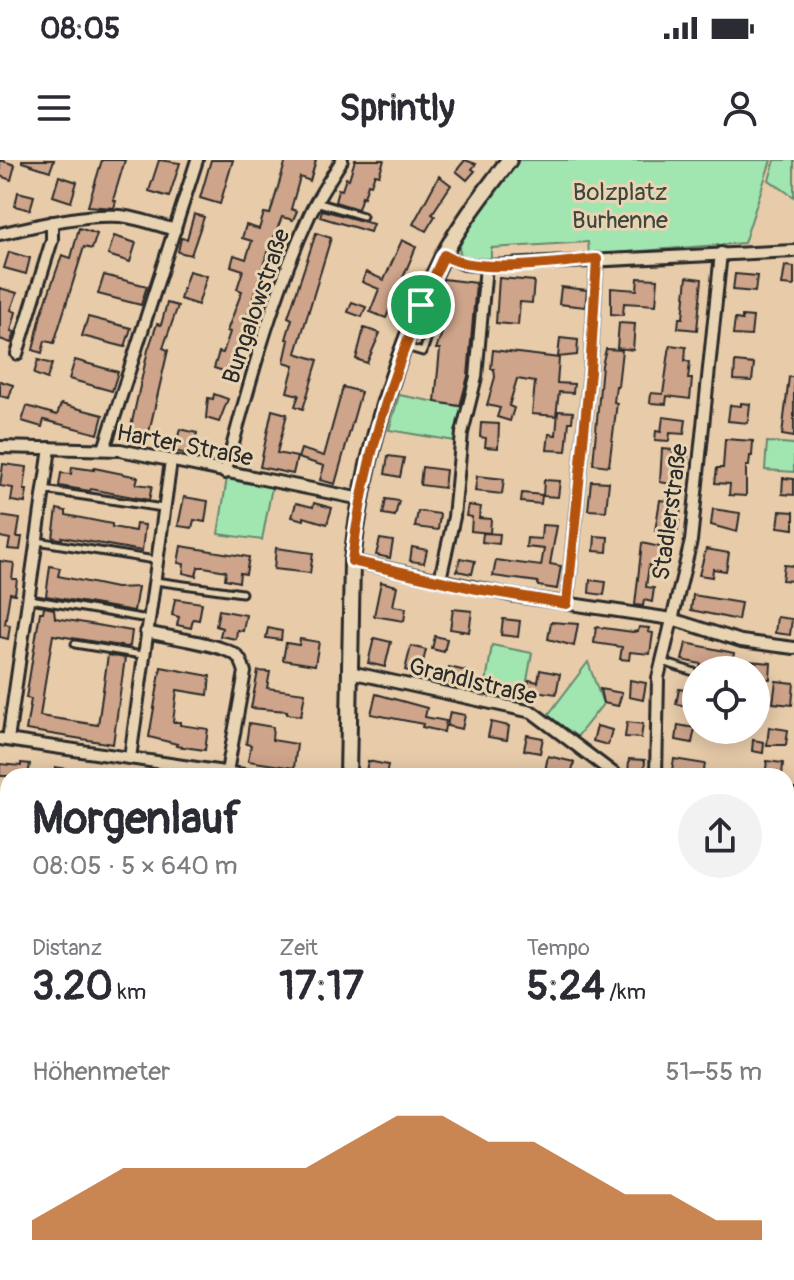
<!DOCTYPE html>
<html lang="de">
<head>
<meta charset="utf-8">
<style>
	body { margin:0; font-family:Pangolin,sans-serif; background:#f2f2f3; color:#2b2b33; height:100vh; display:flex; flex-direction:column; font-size:30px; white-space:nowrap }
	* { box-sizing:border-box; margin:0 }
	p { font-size:26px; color:#7c7c81 }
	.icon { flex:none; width:44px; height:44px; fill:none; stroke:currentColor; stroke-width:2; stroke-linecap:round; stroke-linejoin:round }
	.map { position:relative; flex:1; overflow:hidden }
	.side { position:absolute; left:0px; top:608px; width:794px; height:512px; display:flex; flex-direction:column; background:#fff; border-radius:24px 24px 0 0; box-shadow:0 4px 20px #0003 }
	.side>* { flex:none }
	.controls { position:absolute; left:682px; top:496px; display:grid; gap:16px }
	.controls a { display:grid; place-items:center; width:88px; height:88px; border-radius:50%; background:#fff; box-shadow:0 4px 20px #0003; font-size:40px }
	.pin { position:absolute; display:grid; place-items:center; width:68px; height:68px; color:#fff; margin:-34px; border:4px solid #fff; border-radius:50%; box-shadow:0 2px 8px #0007 }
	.round { display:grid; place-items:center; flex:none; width:84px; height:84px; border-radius:42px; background:#f2f2f3 }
	.overview { display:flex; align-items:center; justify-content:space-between; height:136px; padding:0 32px }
	h1 { font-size:44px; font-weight:800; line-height:60px }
	.metrics { display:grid; grid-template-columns:repeat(3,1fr); gap:12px; height:136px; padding:8px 32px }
	.metrics div { display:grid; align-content:center }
	.metrics b { font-size:40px; font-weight:800 }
	.metrics small { font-size:22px; font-weight:400 }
	.metrics p { font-size:22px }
	.chart { height:224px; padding:16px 32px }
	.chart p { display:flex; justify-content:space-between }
	.chart svg { width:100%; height:144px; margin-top:8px; fill:#b45309; opacity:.7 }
	.status { display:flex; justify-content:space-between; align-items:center; height:56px; padding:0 40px; background:#fff; direction:ltr }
	.status svg { height:22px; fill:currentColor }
	header { display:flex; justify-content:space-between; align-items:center; height:104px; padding:0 32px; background:#fff; font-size:36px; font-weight:800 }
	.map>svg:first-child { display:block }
</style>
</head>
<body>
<div class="status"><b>08:05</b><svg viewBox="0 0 49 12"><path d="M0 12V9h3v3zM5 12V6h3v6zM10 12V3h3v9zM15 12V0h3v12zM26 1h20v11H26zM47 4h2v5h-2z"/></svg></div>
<header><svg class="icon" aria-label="menu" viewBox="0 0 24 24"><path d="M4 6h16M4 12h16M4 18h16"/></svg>Sprintly<svg class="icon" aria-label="person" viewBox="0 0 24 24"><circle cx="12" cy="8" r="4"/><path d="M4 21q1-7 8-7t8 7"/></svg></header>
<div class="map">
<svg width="794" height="1120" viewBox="0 0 794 1120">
	<rect width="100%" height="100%" fill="#e8ccaa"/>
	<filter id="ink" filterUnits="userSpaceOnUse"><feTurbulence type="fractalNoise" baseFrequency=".0125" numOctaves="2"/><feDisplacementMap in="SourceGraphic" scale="16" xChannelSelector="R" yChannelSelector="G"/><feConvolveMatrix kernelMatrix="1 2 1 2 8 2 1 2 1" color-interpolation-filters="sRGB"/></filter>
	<g filter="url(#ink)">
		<g fill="#a1e5b1" stroke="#66886e" stroke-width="2">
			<path d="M 519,0 L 771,0 L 744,83 L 589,95 L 588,82 L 491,88 L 491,101 L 461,96 L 459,88 L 468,67 Z"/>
			<path d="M 775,0 L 794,0 L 794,37 L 769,20 Z"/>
			<path d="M 399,235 L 463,247 L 455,281 L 389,270 Z"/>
			<path d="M 767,282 L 794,284 L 794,312 L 765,310 Z"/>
			<path d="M 227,318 L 272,327 L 262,380 L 218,374 Z"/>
			<path d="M 492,485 L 532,493 L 523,543 L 484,535 Z"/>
			<path d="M 588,502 L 603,544 L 576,578 L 548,555 Z"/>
			<path d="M 786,918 L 794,920 L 794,1120 L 659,1120 L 659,1112 L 786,1112 Z"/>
			<path d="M 325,1112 L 450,1112 L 449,1120 L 324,1120 Z"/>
		</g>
		<g fill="#cea48a" stroke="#2b2b2b" stroke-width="2">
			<path d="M 0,0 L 15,5 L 11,20 L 0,16 Z"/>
			<path d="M 22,0 L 54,0 L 50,11 L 22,2 Z"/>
			<path d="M 102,0 L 125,0 L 113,40 L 116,41 L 114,48 L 88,46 Z"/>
			<path d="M 159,0 L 180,3 L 169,37 L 149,31 Z"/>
			<path d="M 211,0 L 233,0 L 220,44 L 200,38 Z"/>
			<path d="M 286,0 L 316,0 L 310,21 L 300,17 L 291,49 L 297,51 L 293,60 L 282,57 L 263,105 L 230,213 L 214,208 L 219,192 L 223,193 L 230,172 L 227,171 L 242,131 L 237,129 L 243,110 L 231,106 L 234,95 L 246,99 L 252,81 L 242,78 L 246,65 L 259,69 L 264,53 L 270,54 Z"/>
			<path d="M 355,0 L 384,0 L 379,15 L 375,14 L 371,25 L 368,24 L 364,37 L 362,36 L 358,49 L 335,42 L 338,29 L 342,30 L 346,18 L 349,19 Z"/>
			<path d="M 465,0 L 476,4 L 472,9 L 475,11 L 467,20 L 456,11 Z"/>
			<path d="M 59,16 L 77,22 L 71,42 L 53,36 Z"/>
			<path d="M 439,16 L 451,25 L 432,54 L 435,56 L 426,71 L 413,64 Z"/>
			<path d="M 18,32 L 34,36 L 30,50 L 15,46 Z"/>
			<path d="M 322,50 L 373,64 L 370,72 L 320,57 Z"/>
			<path d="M 194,54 L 204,57 L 191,95 L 178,92 L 181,78 L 187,79 Z"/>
			<path d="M 79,68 L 97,74 L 92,89 L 84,87 L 54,183 L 45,181 L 42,193 L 33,190 L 41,155 L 62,95 L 71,98 Z"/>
			<path d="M 316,73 L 331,78 L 296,193 L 318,200 L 303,249 L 295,246 L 299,235 L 287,232 L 294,205 L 284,202 L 289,180 L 286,179 L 292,159 L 288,157 Z"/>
			<path d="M 114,76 L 136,83 L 130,102 L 108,95 Z"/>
			<path d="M 402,80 L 416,87 L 386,158 L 370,152 L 379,129 L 362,122 L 366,112 L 384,120 Z"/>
			<path d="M 9,92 L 30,98 L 26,114 L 4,108 Z"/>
			<path d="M 785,106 L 794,107 L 794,126 L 782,125 Z"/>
			<path d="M 189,111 L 207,116 L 198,145 L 180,139 Z"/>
			<path d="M 735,114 L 757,116 L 755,132 L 733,130 Z"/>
			<path d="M 104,115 L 147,126 L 141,145 L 98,134 Z"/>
			<path d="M 687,117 L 702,119 L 697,170 L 678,168 L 679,158 L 683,158 Z"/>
			<path d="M 499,118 L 534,121 L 532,143 L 520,142 L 518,165 L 496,163 Z"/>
			<path d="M 638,118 L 658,119 L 656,145 L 624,143 L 623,155 L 611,154 L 611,128 L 637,130 Z"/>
			<path d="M 443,119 L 476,123 L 468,216 L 460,246 L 435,242 L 440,189 L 436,189 L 442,173 L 446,139 L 437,136 Z"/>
			<path d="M 561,127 L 587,130 L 585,147 L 559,144 Z"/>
			<path d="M 0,128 L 17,133 L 11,150 L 16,152 L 11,171 L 15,172 L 11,183 L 0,179 Z"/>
			<path d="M 352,142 L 366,147 L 362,157 L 348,152 Z"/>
			<path d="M 167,143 L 178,146 L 163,188 L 168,190 L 146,285 L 128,280 L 148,190 L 157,164 L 161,165 Z"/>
			<path d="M 742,156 L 753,157 L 751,176 L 733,175 L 735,159 L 742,160 Z"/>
			<path d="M 88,157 L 131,168 L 125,187 L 82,176 Z"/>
			<path d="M 619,163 L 635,164 L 633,190 L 617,188 Z"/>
			<path d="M 364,168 L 380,173 L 367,203 L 356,199 Z"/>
			<path d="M 560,178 L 578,180 L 577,195 L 558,197 Z"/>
			<path d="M 670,185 L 686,187 L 685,201 L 690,202 L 688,219 L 692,219 L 690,239 L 667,236 L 666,244 L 650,243 L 651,233 L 663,234 Z"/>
			<path d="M 606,189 L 622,190 L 618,226 L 616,226 L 614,242 L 617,243 L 609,306 L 593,304 L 602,205 Z"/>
			<path d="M 493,190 L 559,198 L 557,223 L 574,224 L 573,233 L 559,232 L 556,256 L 532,254 L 535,222 L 517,219 L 509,246 L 514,248 L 510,261 L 497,257 L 500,248 L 487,245 L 495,217 L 494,209 L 491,209 Z"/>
			<path d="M 38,200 L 52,204 L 47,219 L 34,214 Z"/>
			<path d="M 75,200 L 118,212 L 112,231 L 69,219 Z"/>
			<path d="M 735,202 L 754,204 L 752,221 L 734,220 Z"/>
			<path d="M 789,217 L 794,217 L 794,277 L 782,275 Z"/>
			<path d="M 0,221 L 13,225 L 9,238 L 0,236 Z"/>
			<path d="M 343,227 L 361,232 L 335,324 L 320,320 L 324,306 L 298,298 L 301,289 L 324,296 Z"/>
			<path d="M 214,234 L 228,239 L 219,262 L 206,258 L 208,238 L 213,239 Z"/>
			<path d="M 741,243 L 750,244 L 748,263 L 728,261 L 730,245 L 741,246 Z"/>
			<path d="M 61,244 L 103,255 L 98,274 L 44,260 L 42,267 L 22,261 L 27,246 L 57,255 Z"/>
			<path d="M 272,250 L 287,254 L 277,293 L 297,297 L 293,314 L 260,307 Z"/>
			<path d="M 558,251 L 573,252 L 572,262 L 569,262 L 566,291 L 547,290 L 549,274 L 556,275 Z"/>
			<path d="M 663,257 L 686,260 L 684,274 L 670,273 L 669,281 L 655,280 L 656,271 L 661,272 Z"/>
			<path d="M 481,263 L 499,264 L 498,288 L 485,287 L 486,278 L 480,277 Z"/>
			<path d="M 180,269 L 197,273 L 193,288 L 189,287 L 187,294 L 174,291 Z"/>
			<path d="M 725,279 L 753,281 L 752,296 L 750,296 L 749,306 L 746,306 L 746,336 L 729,335 L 730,324 L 715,323 L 717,308 L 723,308 Z"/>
			<path d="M 662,289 L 673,290 L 673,295 L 688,296 L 686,314 L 678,314 L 676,325 L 660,322 Z"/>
			<path d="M 388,296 L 404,298 L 400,317 L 385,314 Z"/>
			<path d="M 3,304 L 27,307 L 24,330 L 27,330 L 25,343 L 11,341 L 13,328 L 0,326 Z"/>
			<path d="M 72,307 L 94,310 L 94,308 L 138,317 L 136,324 L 152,326 L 149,340 L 91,329 L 90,331 L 59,326 L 61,313 L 71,314 Z"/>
			<path d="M 422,307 L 446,310 L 444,328 L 420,325 Z"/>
			<path d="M 477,316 L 504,319 L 502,334 L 475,331 Z"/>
			<path d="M 783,318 L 794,319 L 794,335 L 782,334 Z"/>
			<path d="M 544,320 L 560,321 L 558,337 L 543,336 Z"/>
			<path d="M 591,321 L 609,322 L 606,351 L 588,350 Z"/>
			<path d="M 522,333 L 542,335 L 541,344 L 521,342 Z"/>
			<path d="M 184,337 L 208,341 L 205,362 L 194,360 L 192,368 L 178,366 Z"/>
			<path d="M 386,339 L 399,341 L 395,356 L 383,354 Z"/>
			<path d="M 660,340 L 682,343 L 677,374 L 655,371 Z"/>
			<path d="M 296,343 L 313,347 L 314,343 L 332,348 L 327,364 L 304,357 L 304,360 L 292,357 Z"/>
			<path d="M 468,345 L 481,347 L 479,358 L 491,359 L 490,373 L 471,371 L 472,357 L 466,356 Z"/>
			<path d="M 57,349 L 66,351 L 66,355 L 112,364 L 112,367 L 135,371 L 136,364 L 145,365 L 142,391 L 62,377 L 62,379 L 53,378 Z"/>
			<path d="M 713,349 L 740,353 L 737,372 L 711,365 Z"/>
			<path d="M 418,351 L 440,354 L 438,370 L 415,367 Z"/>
			<path d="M 780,351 L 794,352 L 794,369 L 778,367 Z"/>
			<path d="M 0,356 L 20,359 L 17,377 L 22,377 L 20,390 L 8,389 L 10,379 L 0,377 Z"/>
			<path d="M 542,365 L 557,366 L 550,404 L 561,406 L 557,429 L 538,426 L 538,422 L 493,416 L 496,400 L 541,406 L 544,389 L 526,387 L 527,378 L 541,379 Z"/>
			<path d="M 483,373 L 500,374 L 499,384 L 482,382 Z"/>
			<path d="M 595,376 L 608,377 L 607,392 L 594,391 Z"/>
			<path d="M 380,379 L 393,381 L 390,398 L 376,395 Z"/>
			<path d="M 642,383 L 669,389 L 665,409 L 649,405 L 646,427 L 654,428 L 652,442 L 644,440 L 643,446 L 635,445 Z"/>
			<path d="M 181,386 L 249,397 L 246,414 L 240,413 L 239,422 L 225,419 L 226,411 L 204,407 L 198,407 L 196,416 L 183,413 L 184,404 L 178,403 Z"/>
			<path d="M 412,387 L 427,390 L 424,403 L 410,401 Z"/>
			<path d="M 276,388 L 313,393 L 310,413 L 274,409 Z"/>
			<path d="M 706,389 L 729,393 L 726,411 L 713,409 L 712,417 L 699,415 Z"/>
			<path d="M 460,398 L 475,401 L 472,414 L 457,411 Z"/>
			<path d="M 0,401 L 14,403 L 12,419 L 17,419 L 15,434 L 10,433 L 5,464 L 10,465 L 8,479 L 0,477 Z"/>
			<path d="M 784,405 L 794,406 L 794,421 L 782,420 Z"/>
			<path d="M 50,406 L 60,408 L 58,416 L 116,428 L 138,427 L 134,451 L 46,436 Z"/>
			<path d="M 590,420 L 606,422 L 604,435 L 589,433 Z"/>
			<path d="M 381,422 L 397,426 L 393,446 L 406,448 L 404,461 L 374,456 Z"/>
			<path d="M 693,435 L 741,443 L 738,460 L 691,450 Z"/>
			<path d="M 175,439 L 202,443 L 199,460 L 193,459 L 191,468 L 177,465 L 179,457 L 172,455 Z"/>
			<path d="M 44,447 L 54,449 L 55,458 L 132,471 L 130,486 L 127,487 L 53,475 L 46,516 L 40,556 L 98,565 L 108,495 L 125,498 L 113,584 L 26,570 L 31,539 L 26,538 L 40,452 L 43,452 Z"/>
			<path d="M 453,449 L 472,451 L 469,472 L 450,469 Z"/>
			<path d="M 219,450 L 246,455 L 243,471 L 237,470 L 236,479 L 220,476 L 222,468 L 216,466 Z"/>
			<path d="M 777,457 L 792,459 L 790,475 L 775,473 Z"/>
			<path d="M 503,459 L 520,461 L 518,477 L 501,475 Z"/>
			<path d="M 551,462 L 578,464 L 574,486 L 548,479 Z"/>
			<path d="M 596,467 L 633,472 L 638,471 L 639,467 L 649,468 L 648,472 L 653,473 L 650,494 L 630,492 L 629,500 L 620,499 L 622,487 L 594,483 Z"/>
			<path d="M 268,468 L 282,471 L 281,480 L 266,478 Z"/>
			<path d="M 435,476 L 447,479 L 444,492 L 432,489 Z"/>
			<path d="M 374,478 L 391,482 L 385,507 L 368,503 Z"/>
			<path d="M 300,479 L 319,482 L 315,505 L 283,500 L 286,483 L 299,485 Z"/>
			<path d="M 686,483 L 734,493 L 730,510 L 699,510 L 701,504 L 682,500 Z"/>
			<path d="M 411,486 L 426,490 L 421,510 L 417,509 L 416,513 L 405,510 Z"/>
			<path d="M 749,501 L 771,503 L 770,519 L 756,518 L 756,510 L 748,510 Z"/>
			<path d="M 161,507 L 210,516 L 208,535 L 177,530 L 173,562 L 180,562 L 180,565 L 208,569 L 205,590 L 176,586 L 177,584 L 149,577 Z"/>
			<path d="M 449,507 L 466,511 L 462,526 L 445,522 Z"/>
			<path d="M 540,510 L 560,514 L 556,534 L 527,530 L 529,520 L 538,522 Z"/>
			<path d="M 258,511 L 270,512 L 267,528 L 305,533 L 301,556 L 287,554 L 287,551 L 251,548 Z"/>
			<path d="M 630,520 L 646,523 L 643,540 L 629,537 Z"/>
			<path d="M 776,521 L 794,523 L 792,545 L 773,543 Z"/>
			<path d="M 600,529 L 622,533 L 618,546 L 603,543 Z"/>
			<path d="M 679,529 L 696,532 L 693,547 L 676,544 Z"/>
			<path d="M 376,534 L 427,548 L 425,557 L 446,561 L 444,572 L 422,567 L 423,564 L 371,554 Z"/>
			<path d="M 450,552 L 465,555 L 462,569 L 447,566 Z"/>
			<path d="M 491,562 L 509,566 L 507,580 L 488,577 Z"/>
			<path d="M 627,562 L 643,564 L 641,578 L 625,577 Z"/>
			<path d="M 249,563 L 273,567 L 272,580 L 297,584 L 294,608 L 248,601 L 251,585 L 246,584 Z"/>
			<path d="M 678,565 L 695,568 L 692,583 L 676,580 Z"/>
			<path d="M 597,566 L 612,570 L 608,585 L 593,581 Z"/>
			<path d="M 769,567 L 788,570 L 786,585 L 767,585 Z"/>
			<path d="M 527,575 L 543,578 L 540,593 L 524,590 Z"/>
			<path d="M 753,580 L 764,582 L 763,593 L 752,591 Z"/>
			<path d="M 548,596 L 574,602 L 571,616 L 556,614 L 556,616 L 544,616 Z"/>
			<path d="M 629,599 L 645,600 L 644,616 L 628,615 Z"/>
			<path d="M 674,599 L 705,604 L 703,616 L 671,616 Z"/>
			<path d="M 368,601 L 388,605 L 386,616 L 365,616 Z"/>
			<path d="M 767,601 L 783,603 L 782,616 L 765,616 Z"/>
			<path d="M 21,603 L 30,604 L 28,616 L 0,616 L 0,604 L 21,606 Z"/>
			<path d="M 55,607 L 81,611 L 81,616 L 54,616 Z"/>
		</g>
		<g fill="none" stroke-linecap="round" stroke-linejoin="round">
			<defs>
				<g id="service">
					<path d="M 316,42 L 363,56"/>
					<path d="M 406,187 L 423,192 L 439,142"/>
					<path d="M 44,330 L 163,348"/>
					<path d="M 37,381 L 155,400"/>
					<path d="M 155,421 L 242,433"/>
					<path d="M 30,439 L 148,459"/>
					<path d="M 75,484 L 142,495"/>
					<path d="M 663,502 L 694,512"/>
					<path d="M 788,878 L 794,848"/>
				</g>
				<g id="minor">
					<path d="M 0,74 C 38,65 80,54 120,56 C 139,58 157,65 175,70"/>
					<path d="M 444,95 L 464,104 L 486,106 L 794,91"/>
					<path d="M 17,194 L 52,80 L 52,62"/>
					<path d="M 0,287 L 120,290 L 361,339"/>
					<path d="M 104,289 L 197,0"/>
					<path d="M 225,313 C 249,225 272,136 310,54 C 319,35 331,18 342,0"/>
					<path d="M 352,401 L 510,435 L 672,459 L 741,481 L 794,488"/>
					<path d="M 440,419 L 454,357 L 462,273 L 476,217 L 486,106"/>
					<path d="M 567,444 L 590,212 L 597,99"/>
					<path d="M 146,472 C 167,477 220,484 236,495 C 241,499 243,505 245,512 L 227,612"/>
					<path d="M 350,512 L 532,552 L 617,616"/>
					<path d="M 0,579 L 251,616"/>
					<path d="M 8,580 L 50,288"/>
					<path d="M 130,598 L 171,301"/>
					<path d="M 656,616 L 658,518 L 691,381 L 721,93"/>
					<path d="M 0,684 L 8,685"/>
					<path d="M 786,703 L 794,635"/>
					<path d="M 0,793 L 8,794"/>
					<path d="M 786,821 L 794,822"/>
				</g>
				<g id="tertiary">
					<path d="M 348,616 L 352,401 C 363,297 396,190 443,96 C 461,62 486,31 509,0"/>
					<path d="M 309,1120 L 310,1112"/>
				</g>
			</defs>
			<use href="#service" stroke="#2b2b2b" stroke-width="11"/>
			<use href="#minor" stroke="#2b2b2b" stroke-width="16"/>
			<use href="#tertiary" stroke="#2b2b2b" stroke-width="20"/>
			<use href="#service" stroke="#e8d4b2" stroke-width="5"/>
			<use href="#minor" stroke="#e8d4b2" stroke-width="10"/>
			<use href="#tertiary" stroke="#e8d4b2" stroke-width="14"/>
		</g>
	</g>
	<g fill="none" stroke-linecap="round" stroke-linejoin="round" filter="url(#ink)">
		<defs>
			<path id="route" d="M 444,95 C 476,116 558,102 597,99 L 590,212 L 567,444 L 477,429 L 352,401 C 364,295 398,192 444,95 Z"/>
		</defs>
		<use href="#route" stroke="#fff" stroke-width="16"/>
		<use href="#route" stroke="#b45309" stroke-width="10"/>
	</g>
	<g text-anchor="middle" stroke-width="6" stroke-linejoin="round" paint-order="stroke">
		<g font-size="24" fill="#3d473f" stroke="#e8d4b2">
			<text x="620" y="40">Bolzplatz<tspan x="620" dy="28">Burhenne</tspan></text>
		</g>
		<g font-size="24" fill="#2b2b2b" stroke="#e8d4b2">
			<text transform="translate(256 146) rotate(-71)" y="8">Bungalowstraße</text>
			<text transform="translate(185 285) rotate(11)" y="8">Harter Straße</text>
			<text transform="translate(670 352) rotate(-82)" y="8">Stadlerstraße</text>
			<text transform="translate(473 521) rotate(14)" y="8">Grandlstraße</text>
		</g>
	</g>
</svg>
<div class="controls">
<a><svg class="icon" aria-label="locate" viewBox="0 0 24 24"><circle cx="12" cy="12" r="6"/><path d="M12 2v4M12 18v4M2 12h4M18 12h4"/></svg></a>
</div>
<div class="pin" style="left:421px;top:145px;background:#1e9e55"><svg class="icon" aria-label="arrive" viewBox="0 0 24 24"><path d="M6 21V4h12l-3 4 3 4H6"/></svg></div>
<section class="side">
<div class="overview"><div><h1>Morgenlauf</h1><p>08:05 · 5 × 640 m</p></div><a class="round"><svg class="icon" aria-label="share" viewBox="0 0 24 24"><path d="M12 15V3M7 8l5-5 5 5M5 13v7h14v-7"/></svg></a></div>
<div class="metrics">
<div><p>Distanz</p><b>3.20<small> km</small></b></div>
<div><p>Zeit</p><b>17:17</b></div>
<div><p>Tempo</p><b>5:24<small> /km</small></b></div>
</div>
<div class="chart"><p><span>Höhenmeter</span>51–55 m</p>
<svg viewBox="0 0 160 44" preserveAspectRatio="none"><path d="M0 44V38L10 30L20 22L30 22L40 22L50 22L60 22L70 14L80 6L90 6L100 14L110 14L120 22L130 30L140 30L150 38L160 38V44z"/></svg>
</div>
</section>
</div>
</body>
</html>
